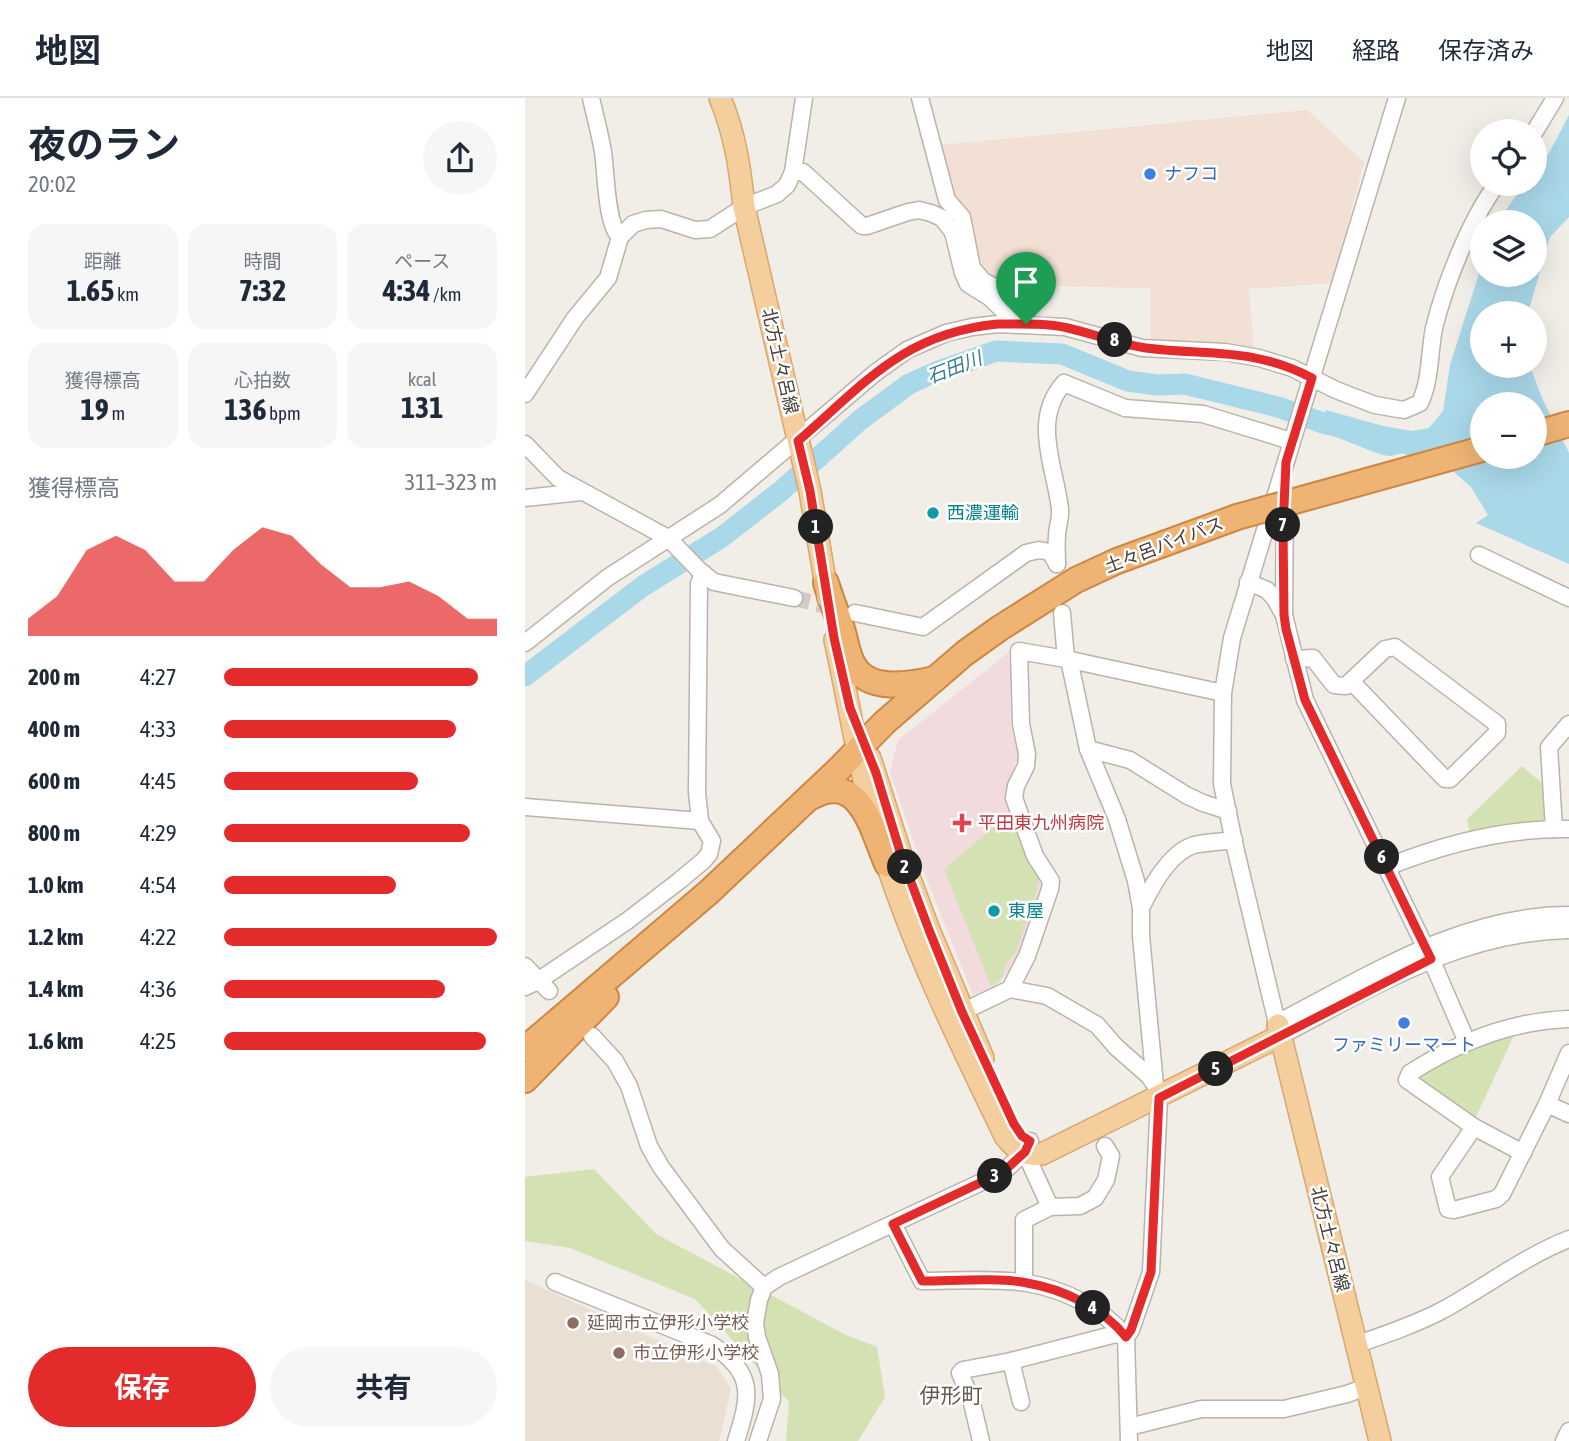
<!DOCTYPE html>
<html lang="ja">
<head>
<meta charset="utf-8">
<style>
	body { margin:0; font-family:"Asap Condensed","Noto Sans JP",sans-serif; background:#f6f6f7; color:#1f2937; height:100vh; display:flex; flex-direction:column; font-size:26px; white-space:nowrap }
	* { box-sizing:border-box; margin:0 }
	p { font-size:23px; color:#747a83 }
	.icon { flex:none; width:38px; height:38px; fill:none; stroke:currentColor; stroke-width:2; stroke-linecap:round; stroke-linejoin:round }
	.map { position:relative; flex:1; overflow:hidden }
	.sheet { display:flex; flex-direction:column; background:#fff; width:525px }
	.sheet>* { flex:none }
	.tools { position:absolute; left:945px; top:21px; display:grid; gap:14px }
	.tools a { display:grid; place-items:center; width:77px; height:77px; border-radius:50%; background:#fff; box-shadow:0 7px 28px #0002; font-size:35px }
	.pin { position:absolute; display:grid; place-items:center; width:60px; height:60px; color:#fff; margin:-72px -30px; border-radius:50% 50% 50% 0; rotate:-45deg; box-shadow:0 0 7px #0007 }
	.pin .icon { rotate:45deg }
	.km { position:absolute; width:35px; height:35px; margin:-18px; border-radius:50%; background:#222; color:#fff; font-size:19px; line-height:35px; text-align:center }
	.round { display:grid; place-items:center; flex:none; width:74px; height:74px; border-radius:37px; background:#f6f6f7 }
	.head { display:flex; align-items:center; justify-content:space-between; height:119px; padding:0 28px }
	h1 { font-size:38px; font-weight:700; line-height:52px }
	.figures { display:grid; grid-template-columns:repeat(3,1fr); gap:10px; height:119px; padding:7px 28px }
	.figures div { display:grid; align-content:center; border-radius:18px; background:#f6f6f7; text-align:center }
	.figures b { font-size:30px; font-weight:700 }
	.figures small { font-size:19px; font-weight:400 }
	.figures p { font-size:19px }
	.chart { height:196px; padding:14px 28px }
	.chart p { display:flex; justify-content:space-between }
	.chart svg { width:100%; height:126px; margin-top:7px; fill:#e42b2b; opacity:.7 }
	.action { display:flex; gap:14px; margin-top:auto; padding:14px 28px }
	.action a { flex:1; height:80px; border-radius:42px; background:#e42b2b; color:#fff; font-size:28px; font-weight:700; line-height:80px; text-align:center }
	.action a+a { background:#f6f6f7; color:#1f2937 }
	ul { padding:0 28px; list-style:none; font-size:23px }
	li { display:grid; grid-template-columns:112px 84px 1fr; align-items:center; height:52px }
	li i { height:18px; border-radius:9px; background:#e42b2b }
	header { display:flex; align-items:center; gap:42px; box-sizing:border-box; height:98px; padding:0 35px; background:#fff; border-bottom:2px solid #e0e1e3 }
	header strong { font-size:33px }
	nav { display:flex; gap:38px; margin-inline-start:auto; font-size:24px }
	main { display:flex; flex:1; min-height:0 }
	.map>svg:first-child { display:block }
</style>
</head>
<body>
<header>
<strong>地図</strong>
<nav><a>地図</a><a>経路</a><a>保存済み</a></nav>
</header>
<main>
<section class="sheet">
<div class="head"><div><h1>夜のラン</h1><p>20:02</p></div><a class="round"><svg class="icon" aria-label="share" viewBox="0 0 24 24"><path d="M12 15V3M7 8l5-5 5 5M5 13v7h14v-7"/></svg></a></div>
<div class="figures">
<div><p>距離</p><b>1.65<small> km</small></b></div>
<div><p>時間</p><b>7:32</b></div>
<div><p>ペース</p><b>4:34<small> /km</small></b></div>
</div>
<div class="figures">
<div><p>獲得標高</p><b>19<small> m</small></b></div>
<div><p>心拍数</p><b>136<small> bpm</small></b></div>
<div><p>kcal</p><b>131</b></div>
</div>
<div class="chart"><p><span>獲得標高</span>311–323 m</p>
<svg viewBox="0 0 160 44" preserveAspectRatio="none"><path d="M0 44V38L10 30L20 14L30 9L40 14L50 25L60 25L70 14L80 6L90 9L100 19L110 27L120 27L130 25L140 30L150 38L160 38V44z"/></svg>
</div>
<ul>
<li><b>200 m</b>4:27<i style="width:93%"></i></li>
<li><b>400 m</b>4:33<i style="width:85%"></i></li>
<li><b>600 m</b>4:45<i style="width:71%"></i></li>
<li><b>800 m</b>4:29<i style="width:90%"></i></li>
<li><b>1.0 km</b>4:54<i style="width:63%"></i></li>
<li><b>1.2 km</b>4:22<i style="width:100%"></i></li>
<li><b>1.4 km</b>4:36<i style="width:81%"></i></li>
<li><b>1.6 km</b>4:25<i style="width:96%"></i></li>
</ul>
<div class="action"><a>保存</a><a>共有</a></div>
</section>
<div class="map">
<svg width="1044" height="1343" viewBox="0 0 1044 1343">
	<rect width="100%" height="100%" fill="#f1ede7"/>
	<path fill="#f2e0d4" d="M 782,12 L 839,64 L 807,185 L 724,191 L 729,253 L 625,244 L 625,190 L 473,187 L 458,171 L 442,116 L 428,103 L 415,47 Z"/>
	<path fill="#e9dfd2" d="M 0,1182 L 192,1269 L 206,1291 L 194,1343 L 0,1343 Z"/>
	<path fill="#f1dbdc" d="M 483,555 L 486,578 L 485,623 L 493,658 L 480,696 L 482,710 L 489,719 L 517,780 L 513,803 L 496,850 L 483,874 L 470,889 L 448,897 L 399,774 L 365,674 L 373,642 Z"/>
	<g fill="#d4e2b3">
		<path d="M 997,668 L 1018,686 L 1021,721 L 1017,725 L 945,736 L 942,721 Z"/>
		<path d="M 484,717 L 491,726 L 514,780 L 512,792 L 491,854 L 481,866 L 477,880 L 466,888 L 419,771 Z"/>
		<path d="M 991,933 L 950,1021 L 895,983 L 896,972 Z"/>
		<path d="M 69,1071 L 131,1136 L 321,1237 L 352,1249 L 360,1299 L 333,1343 L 261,1343 L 264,1304 L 170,1201 L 45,1150 L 0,1143 L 0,1079 Z"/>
	</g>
	<path fill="#a9d8e9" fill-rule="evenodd" d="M 1044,17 L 1044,119 L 1025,139 L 1003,215 L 957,215 L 957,268 L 1005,268 L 1017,300 L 1044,355 L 1044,466 L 951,425 L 963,417 L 946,389 L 930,375 L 911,345 C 899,342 880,357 865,358 C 857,359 805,336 793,331 L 801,312 L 858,328 L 887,333 L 904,330 L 918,313 L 925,267 L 957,166 L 957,177 L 1010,177 L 1010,124 L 972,124 L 1000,86 L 1010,86 L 1010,73 L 1024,55 ZM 957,306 L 1010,306 L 1010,359 L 957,359 Z"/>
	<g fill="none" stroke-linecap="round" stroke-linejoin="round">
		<g stroke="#a9d8e9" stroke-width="21">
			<path d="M 867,342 L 931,359"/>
			<path d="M 0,578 L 118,488 L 197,439 L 256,393 L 335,322 L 384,286 L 411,274 L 471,253 L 537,256 L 603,283 L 632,287 L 660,286 L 753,309 L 798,325 L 822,331"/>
		</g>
		<path stroke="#cecac4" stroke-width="16" stroke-dasharray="16 8" stroke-linecap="butt" d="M 269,500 L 314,511"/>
		<defs>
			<g id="minor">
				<path d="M 66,0 C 70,18 75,36 78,54 C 81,73 81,127 95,139"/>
				<path d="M 395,0 L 422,102 L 437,119 L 447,170 L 458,183 L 501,205 L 501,226"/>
				<path d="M 872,0 L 707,540 L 698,595 L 697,686 L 710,749 L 752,925 C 845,877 937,817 1044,817"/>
				<path d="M 1010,33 L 1030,0"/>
				<path d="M 268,74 L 278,74 L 337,128 L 342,128 L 383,114 L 394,112 L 406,115 L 417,120 L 428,134 L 438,175 L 443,186 L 464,199 L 486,220 L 485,226"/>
				<path d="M 0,296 L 50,220 L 83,180 L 95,139 L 108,126 L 121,122 L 136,121 L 170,132 L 185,131 L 219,109 L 252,96 L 262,87 L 268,74 L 279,0"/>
				<path d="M 0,346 L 33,380 L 143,440 L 175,473 L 189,484 L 269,500"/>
				<path d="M 0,400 L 56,394"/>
				<path d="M 954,457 L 1044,500"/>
				<path d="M 532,466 C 532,457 531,448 532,438 C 532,429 536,421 535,411 C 530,368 506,322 539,285 L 600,310 L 678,316 L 766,343"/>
				<path d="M 723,484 L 742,492 L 750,501 L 759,517 L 780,602 L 906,861 L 942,944"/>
				<path d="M 330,515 L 398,529 L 501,455 L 514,452 L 525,454 L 532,466"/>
				<path d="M 537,515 L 541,561 L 545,566 L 563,651 L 592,721 L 611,783 L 616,810 L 616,838 L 630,987 L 634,1000 L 626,1174 L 606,1232 L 601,1239"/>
				<path d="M 759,515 L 760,398"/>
				<path d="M 0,545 L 82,480 L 195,407 L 350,275 L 382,252 L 421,235 L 447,229 L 473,226 L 540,229 L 617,250 L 700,254 L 734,260 L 767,270 L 811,292 L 850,307 L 879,312 L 895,305 C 906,281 904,256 909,230 C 920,186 945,122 972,86"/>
				<path d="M 769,561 L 788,560 L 809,587 L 821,588 L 826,583 L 920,681 L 925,681 L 972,635 L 972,626 L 870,549 L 860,551 L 826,583"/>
				<path d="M 563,651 L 605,662 L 661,697 L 678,705 L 703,713"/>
				<path d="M 0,709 L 175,723"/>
				<path d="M 1029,731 L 1024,649 L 1044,626"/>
				<path d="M 862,769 C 919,746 982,730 1044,731"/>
				<path d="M 616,810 C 626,789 645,754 669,747 C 682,744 696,744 709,742"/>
				<path d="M 0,868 L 24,893"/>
				<path d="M 0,889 L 13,883 L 102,823 L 154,783 L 178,763 L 184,756 L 187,743 L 175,723 L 172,694 L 174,486 L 178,475"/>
				<path d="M 485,891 L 522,898 L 572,927 L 591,949 L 624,978 L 630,987"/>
				<path d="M 429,920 L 437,914 L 485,891 L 502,858 L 525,791 L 526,783 L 510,758 L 489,700 L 491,688 L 501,668 L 502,656 L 496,626 L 494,553 L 541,561 L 698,595"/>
				<path d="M 1044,921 C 986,923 933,944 885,975 L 882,982 L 949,1029 L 915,1079 L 923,1111 L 929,1112 L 971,1101 L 977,1096 L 1022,1006 L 1044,1016"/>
				<path d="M 67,938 L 90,963 L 104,988 L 124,1048 L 136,1069 L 197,1151 L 239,1189"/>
				<path d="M 755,938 C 849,889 935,834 1044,832"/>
				<path d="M 1022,1006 L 1044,955"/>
				<path d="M 949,1029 L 998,1055"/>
				<path d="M 500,1054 L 525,1109"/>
				<path d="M 368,1126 L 397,1183 C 428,1183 473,1180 502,1185 C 538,1191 578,1210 601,1239 L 604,1343"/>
				<path d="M 30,1184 L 187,1247 C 231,1275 225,1299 211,1343"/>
				<path d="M 499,1184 L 499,1122 L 525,1109 L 555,1108 L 570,1100 L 581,1082 L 586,1058 L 580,1048"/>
				<path d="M 830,1247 C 859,1237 889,1227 916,1213 C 959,1190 998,1159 1044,1141"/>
				<path d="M 486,1263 L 496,1304"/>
				<path d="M 604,1329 L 676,1311 L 759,1311 L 822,1296 L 841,1289"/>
				<path d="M 233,1343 L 247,1301 L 245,1276 L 232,1239 L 230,1225 L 234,1202 L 239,1189 L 254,1179 L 478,1074 L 500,1054 L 505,1043"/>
				<path d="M 456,1343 L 446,1301 L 435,1275 L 438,1272 L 486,1263 L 591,1236 L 601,1239"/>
				<path d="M 1039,1343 L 1044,1333"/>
			</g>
			<g id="major">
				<path d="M 195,0 C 210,36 215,70 219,109 L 285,393 L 303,500"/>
				<path d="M 310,542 C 325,610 335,678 355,744 C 386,846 434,943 480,1038 C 489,1050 501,1059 517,1056 L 755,938"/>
				<path d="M 345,660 L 377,760 L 404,832 L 458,960"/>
				<path d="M 753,927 L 855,1343"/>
			</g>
			<g id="highway">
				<path d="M 1010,336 L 1044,326"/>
				<path d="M 301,485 C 306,501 312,516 317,531 C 321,543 322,557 329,568 C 344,594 384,587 409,581"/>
				<path d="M 286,699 C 335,672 347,731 362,766"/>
				<path d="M 0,951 L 184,794 L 313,672 L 360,624 L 440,555 L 475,530 L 551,482 L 592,463 L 712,419"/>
				<path d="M 0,982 L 81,899"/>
			</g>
		</defs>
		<use href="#minor" stroke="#bcb3aa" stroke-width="19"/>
		<use href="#major" stroke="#d7a86f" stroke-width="24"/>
		<use href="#highway" stroke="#cd8745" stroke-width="28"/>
		<use href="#minor" stroke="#fff" stroke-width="16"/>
		<use href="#major" stroke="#f4ce9d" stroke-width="21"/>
		<use href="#highway" stroke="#efb474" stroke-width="24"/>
		<defs>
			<path id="highway-bridge" d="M 712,419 L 957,351"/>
		</defs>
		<use href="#highway-bridge" stroke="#cd8745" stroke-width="28" stroke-linecap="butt"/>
		<use href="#highway-bridge" stroke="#efb474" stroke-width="24"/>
	</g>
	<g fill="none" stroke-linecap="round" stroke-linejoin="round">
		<defs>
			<path id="route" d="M 473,226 C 496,226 520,225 543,230 C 569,236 594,246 621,250 C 683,258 728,249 787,280 L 761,364 L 758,430 L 759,517 L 761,531 L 780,602 L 906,861 L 634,1000 L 626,1174 L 606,1232 L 601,1239 C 578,1210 538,1191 502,1185 C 473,1179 428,1183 397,1183 L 368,1126 L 478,1074 L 500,1054 L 505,1043 L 497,1038 L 489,1026 L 437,914 L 404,832 L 377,760 L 351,675 L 325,610 L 309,540 L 285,393 L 273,343 C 340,285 379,235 473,226 Z"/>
		</defs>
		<use href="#route" stroke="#fff" stroke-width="14"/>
		<use href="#route" stroke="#e42b2b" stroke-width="9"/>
	</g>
	<g fill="#3f7fe0" stroke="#fff" stroke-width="2.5">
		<circle cx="625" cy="76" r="7"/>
		<circle cx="879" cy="925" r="7"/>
	</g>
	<g fill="#0f9aa8" stroke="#fff" stroke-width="2.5">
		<circle cx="408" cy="415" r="7"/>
		<circle cx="469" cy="813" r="7"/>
	</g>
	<path fill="#e0444e" stroke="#fff" stroke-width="2.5" d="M433.5 714.5h7v7h7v7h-7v7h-7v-7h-7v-7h7z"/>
	<g fill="#8d6e63" stroke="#fff" stroke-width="2.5">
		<circle cx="48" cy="1225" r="7"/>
		<circle cx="94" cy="1255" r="7"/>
	</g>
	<g text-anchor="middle" stroke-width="5" stroke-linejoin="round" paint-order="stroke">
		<g font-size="18" fill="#366cbe" stroke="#fff" text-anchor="start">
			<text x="639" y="82">ナフコ</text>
			<text x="879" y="953" text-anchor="middle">ファミリーマート</text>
		</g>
		<g font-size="18" fill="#443d36" stroke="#fff">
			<text transform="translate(255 263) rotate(77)" y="6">北方土々呂線</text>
			<text transform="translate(639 447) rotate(-21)" y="6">土々呂バイパス</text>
			<text transform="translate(805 1141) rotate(76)" y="6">北方土々呂線</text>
		</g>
		<g font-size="18" fill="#0d838f" stroke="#fff" text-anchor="start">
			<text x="422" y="421">西濃運輸</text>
			<text x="483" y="819">東屋</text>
		</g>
		<g font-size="18" fill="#be3a42" stroke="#fff" text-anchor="start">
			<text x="453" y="731">平田東九州病院</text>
		</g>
		<g font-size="18" fill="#785e54" stroke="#fff" text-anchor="start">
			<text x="62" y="1231">延岡市立伊形小学校</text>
			<text x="108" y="1261">市立伊形小学校</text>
		</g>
		<g font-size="19" font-style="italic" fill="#377c96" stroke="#fff">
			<text transform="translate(429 269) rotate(-21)" y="7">石田川</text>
		</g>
		<g font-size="21" fill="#65594f" stroke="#fff">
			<text x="426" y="1305">伊形町</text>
		</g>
	</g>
</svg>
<div class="tools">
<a><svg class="icon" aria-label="locate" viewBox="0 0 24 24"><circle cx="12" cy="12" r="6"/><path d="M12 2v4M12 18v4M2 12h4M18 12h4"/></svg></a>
<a><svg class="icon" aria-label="layers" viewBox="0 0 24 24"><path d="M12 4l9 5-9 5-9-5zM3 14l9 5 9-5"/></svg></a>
<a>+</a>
<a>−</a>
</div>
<div class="pin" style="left:501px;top:226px;background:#1e9e55"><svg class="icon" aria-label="arrive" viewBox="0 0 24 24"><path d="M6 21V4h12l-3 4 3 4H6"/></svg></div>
<b class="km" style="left:291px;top:429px">1</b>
<b class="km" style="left:380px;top:769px">2</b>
<b class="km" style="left:470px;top:1078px">3</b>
<b class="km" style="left:568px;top:1210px">4</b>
<b class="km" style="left:691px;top:971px">5</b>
<b class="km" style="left:857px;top:759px">6</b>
<b class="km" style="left:758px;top:427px">7</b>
<b class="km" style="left:590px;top:242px">8</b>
</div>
</main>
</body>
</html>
